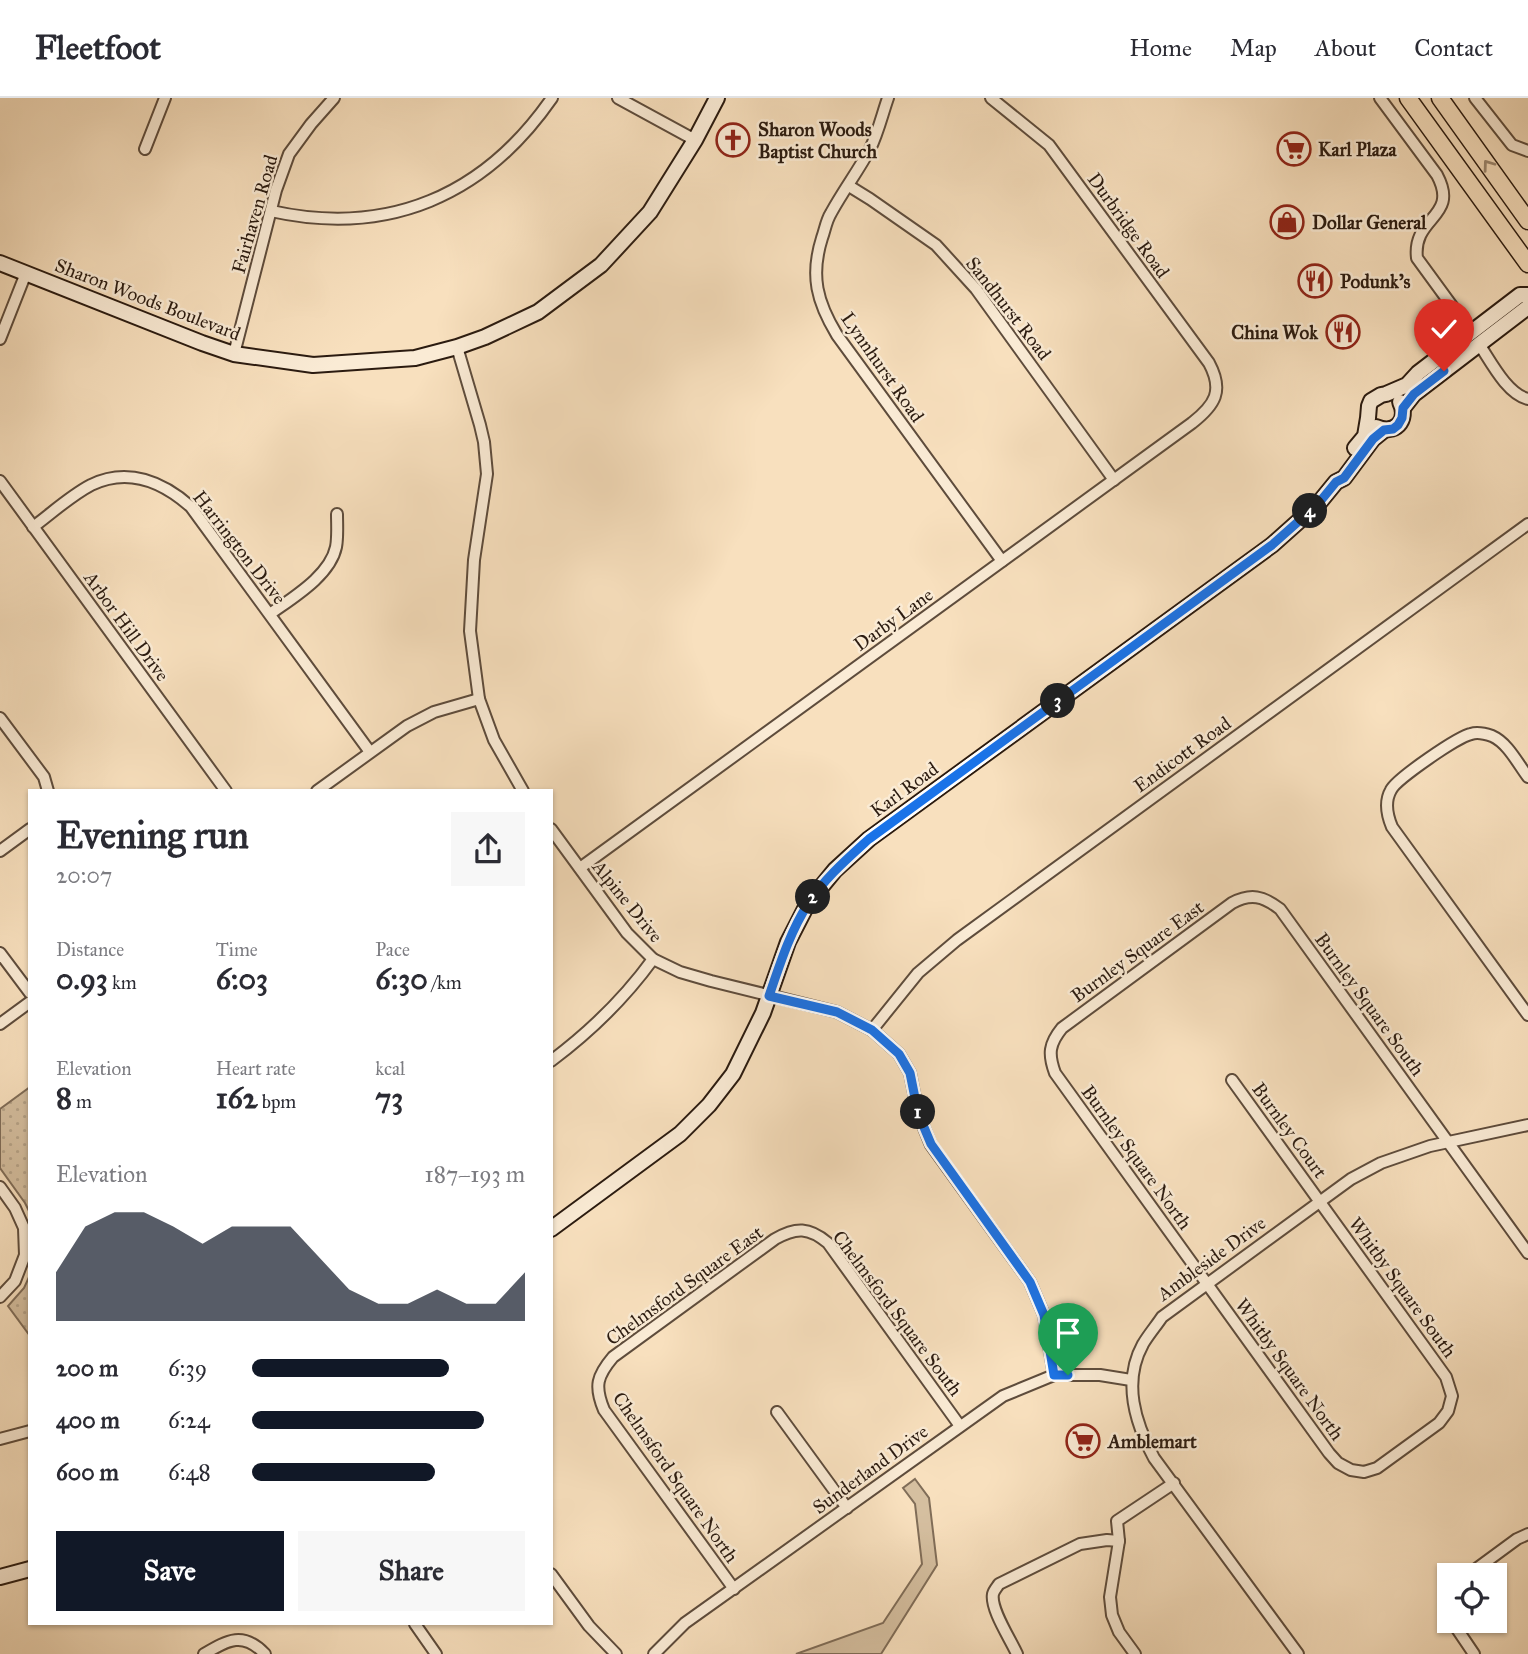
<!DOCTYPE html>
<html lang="en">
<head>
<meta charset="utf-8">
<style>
	body { margin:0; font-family:"IM FELL Great Primer",serif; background:#f7f7f7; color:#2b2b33; height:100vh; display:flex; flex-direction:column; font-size:26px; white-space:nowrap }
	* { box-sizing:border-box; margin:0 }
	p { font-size:23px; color:#7c7c81 }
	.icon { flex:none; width:38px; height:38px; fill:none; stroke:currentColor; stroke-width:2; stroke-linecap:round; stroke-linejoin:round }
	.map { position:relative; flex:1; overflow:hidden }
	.drawer { position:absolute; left:28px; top:691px; width:525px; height:836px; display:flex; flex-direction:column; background:#fff; border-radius:0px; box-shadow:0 2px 5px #0004 }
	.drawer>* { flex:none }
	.buttons { position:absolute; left:1437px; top:1465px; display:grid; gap:14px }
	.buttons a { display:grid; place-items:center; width:70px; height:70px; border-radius:0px; background:#fff; box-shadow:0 2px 5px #0004; font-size:35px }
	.pin { position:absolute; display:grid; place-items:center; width:60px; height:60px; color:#fff; margin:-72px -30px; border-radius:50% 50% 50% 0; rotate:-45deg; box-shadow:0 0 7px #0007 }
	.pin .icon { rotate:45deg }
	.km { position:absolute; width:35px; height:35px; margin:-18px; border-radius:50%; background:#222; color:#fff; font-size:19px; line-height:35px; text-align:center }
	.round { display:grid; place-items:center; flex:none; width:74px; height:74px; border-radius:0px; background:#f7f7f7 }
	.headline { display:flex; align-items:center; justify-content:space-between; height:119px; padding:0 28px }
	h1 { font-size:38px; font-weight:700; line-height:52px }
	.metrics { display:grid; grid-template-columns:repeat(3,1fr); gap:10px; height:119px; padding:7px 28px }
	.metrics div { display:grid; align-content:center }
	.metrics b { font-size:30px; font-weight:700 }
	.metrics small { font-size:19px; font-weight:400 }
	.metrics p { font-size:19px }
	.chart { height:196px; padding:14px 28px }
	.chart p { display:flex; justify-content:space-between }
	.chart svg { width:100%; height:126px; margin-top:7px; fill:#111827; opacity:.7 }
	.button { display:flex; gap:14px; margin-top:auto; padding:14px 28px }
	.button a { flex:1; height:80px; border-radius:0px; background:#111827; color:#fff; font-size:28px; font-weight:700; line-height:80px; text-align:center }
	.button a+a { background:#f7f7f7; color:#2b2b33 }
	ul { padding:0 28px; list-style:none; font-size:23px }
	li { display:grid; grid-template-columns:112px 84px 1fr; align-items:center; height:52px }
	li i { height:18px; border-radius:9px; background:#111827 }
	header { display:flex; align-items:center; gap:42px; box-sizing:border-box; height:98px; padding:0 35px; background:#fff; border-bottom:2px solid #e1e1e2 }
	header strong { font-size:33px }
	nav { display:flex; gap:38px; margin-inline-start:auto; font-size:24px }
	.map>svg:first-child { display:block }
</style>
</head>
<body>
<header>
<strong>Fleetfoot</strong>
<nav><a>Home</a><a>Map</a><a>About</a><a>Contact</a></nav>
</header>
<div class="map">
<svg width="1528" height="1556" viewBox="0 0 1528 1556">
	<defs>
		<pattern id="grass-dots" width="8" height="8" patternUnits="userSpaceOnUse" patternTransform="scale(1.75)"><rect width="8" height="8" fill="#d5bfa0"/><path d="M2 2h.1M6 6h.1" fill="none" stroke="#b7a489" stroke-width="1.8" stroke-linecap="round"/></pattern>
	</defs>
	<rect width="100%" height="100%" fill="#f8e0be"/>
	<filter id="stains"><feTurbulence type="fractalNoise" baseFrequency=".00286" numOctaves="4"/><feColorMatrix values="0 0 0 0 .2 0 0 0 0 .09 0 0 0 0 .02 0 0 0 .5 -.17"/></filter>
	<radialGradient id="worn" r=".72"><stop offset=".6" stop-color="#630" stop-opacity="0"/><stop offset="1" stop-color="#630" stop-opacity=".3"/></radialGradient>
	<g fill="url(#grass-dots)" stroke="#806d58" stroke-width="2">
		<path d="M 30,989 L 30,1115 L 25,1105 L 0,1070 L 0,1011 Z"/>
		<path d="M 30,1177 L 30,1238 L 8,1208 L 24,1190 Z"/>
	</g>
	<path fill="#d5bfa0" stroke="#806d58" stroke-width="2" d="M 915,1381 L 929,1400 L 937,1467 L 881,1556 L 796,1556 L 883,1525 L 922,1466 L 915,1406 L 903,1390 Z"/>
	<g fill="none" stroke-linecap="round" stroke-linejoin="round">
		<defs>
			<g id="street">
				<path d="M 618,0 L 695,42"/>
				<path d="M 888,0 C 882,17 878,35 870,51 C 858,73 843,93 831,115 C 826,123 825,132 822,140 C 810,178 817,204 837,237 L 1002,463"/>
				<path d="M 1380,0 L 1437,77 C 1460,120 1412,118 1417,160 L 1471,234"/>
				<path d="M 1475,0 L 1512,47 L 1528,53"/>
				<path d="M 145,51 L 165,0"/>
				<path d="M 849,88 L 870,101 L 936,147 L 976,191 L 1114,382"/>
				<path d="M 271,113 C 388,139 484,98 552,0"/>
				<path d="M 0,241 L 26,175"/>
				<path d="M 1479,246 C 1491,264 1507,296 1528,301"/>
				<path d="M 457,249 L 480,327 L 484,344 L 487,376 L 474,462 L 470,533 L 479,601 L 494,642 L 523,693"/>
				<path d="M 234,256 L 276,92 L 289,56 L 311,26 L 334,0"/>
				<path d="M 0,383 L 226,693"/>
				<path d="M 33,429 C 52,415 70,398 91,387 C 128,369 163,384 191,409 L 370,654"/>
				<path d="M 270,516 C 292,500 330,478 336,449 C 338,439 337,426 337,416"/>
				<path d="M 0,620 L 44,679 L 48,693"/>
				<path d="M 1528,679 C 1518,666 1508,645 1492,638 C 1486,636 1477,634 1471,636 C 1459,638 1396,681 1391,692 C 1384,704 1387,717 1392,729 L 1528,917"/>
				<path d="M 317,693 L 407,628 L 434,614 L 479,601"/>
				<path d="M 551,731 L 627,835 L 653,861 L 680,874 L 711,883 L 837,914 L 872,932 L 899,956 L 910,975 L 918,1015 L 931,1047 L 1030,1184 L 1044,1217 L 1054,1277"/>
				<path d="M 0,753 L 30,731"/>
				<path d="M 580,770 L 1192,325 C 1215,307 1224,293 1209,265 L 1049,47 L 991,0"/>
				<path d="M 0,855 L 30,895"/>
				<path d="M 0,926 L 30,904"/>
				<path d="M 872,932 L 918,875 L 957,842 L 1528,426"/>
				<path d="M 551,963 C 591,933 624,901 653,861"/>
				<path d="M 1232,982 L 1446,1279 L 1452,1298 L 1448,1313 L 1439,1325 L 1377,1370 L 1364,1374 L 1351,1372 L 1338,1365 L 1329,1355 L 1055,975 C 1048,956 1049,946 1062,930 L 1232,805 C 1251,795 1263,798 1280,811 L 1528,1155"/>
				<path d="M 0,1089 L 15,1110 L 24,1130 L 25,1157 L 15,1183 L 0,1199"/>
				<path d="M 777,1314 L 847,1410"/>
				<path d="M 0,1341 L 30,1333"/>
				<path d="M 551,1476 L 589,1528 L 616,1556"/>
				<path d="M 1468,1477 L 1517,1441 L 1528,1436"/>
				<path d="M 734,1491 L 604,1312 C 594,1288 597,1278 613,1259 L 775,1141 C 796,1129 809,1129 828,1145 L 960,1328"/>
				<path d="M 1449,1501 L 1447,1509 L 1449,1517"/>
				<path d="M 1451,1522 L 1474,1556"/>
				<path d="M 415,1526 L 436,1556"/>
				<path d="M 204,1556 C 228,1542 243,1533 265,1556"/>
				<path d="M 654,1556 L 685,1525 L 1003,1298 L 1054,1277 L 1100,1277 L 1131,1282"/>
				<path d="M 1017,1556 C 1011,1542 990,1511 993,1496 C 994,1492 997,1489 999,1486 L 1080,1446 L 1107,1442 L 1119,1443"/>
				<path d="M 1135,1556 L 1119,1534 L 1112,1517 L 1110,1499 L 1119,1443 L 1117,1423 L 1174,1385"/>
				<path d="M 1298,1556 L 1154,1360 C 1135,1325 1122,1284 1143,1246 C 1149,1236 1156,1228 1162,1219 L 1351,1081 L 1381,1065 L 1430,1048 L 1528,1027"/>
			</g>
			<g id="secondary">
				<path d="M 0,165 L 202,245 L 234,256 L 313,267 L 415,260 L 457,249 L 485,239 L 538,214 L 601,167 L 650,114 L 695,42 L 717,0"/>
				<path d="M 1403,310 L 1414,296 L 1528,209"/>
				<path d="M 1376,329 C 1395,337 1409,323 1400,304"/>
				<path d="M 1355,350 L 1365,338 L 1368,320 L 1369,308 L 1371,303 L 1381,297 L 1386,296 L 1407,287 L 1418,275 L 1520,197 L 1528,197"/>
				<path d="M 551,1131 L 680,1036 L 709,1007 L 733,976 L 763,915 L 788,844 L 808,805 L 835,772 L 869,741 L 1272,447 L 1318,406 L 1336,384 L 1344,380 L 1373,341 L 1384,332"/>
				<path d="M 0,1479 L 30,1471"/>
			</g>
			<g id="primary">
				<path d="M 1408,0 L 1528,166"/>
				<path d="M 1440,0 L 1528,123"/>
			</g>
		</defs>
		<use href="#street" stroke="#5e4c3c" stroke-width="14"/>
		<use href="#secondary" stroke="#2b1b10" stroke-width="18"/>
		<use href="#primary" stroke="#2b1b10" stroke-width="19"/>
		<use href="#street" stroke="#faebd5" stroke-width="10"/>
		<use href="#secondary" stroke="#faebd5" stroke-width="14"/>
		<use href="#primary" stroke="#f8e0be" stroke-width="16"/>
	</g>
	<defs><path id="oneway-chevron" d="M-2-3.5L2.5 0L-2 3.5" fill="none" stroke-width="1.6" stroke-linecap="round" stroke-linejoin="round" transform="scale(1.75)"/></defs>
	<use stroke="#9c8770" href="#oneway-chevron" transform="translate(1488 67) rotate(-126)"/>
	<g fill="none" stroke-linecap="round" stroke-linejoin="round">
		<defs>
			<path id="route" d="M 1068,1277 L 1054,1277 L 1044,1217 L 1030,1184 L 931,1046 L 918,1015 L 910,975 L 899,956 L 872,932 L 837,914 L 769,898 C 780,866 790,834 808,806 C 824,781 847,761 869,741 L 1272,447 L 1318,406 L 1336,384 L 1344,380 L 1373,341 L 1384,332 L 1393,331 L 1398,327 L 1402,320 L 1403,310 L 1414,296 L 1444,273"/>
		</defs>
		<use href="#route" stroke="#fff" stroke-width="14"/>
		<use href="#route" stroke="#1a73e8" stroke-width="9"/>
	</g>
	<defs>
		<symbol id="church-ring" viewBox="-11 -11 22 22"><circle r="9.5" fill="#faebd5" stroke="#8f2418" stroke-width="1.5"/><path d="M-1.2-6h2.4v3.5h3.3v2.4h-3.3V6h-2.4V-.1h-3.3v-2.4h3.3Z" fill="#8f2418"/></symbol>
		<symbol id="supermarket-ring" viewBox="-11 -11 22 22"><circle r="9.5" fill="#faebd5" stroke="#8f2418" stroke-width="1.5"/><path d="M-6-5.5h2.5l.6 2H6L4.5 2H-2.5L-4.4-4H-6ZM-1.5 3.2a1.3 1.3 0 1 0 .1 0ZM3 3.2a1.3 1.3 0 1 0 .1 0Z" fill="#8f2418"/></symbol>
		<symbol id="shop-ring" viewBox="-11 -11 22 22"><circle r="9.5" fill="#faebd5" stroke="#8f2418" stroke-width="1.5"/><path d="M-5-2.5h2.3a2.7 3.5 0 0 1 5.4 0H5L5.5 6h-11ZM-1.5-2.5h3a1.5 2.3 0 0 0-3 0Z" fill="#8f2418"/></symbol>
		<symbol id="restaurant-ring" viewBox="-11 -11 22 22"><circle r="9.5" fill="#faebd5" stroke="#8f2418" stroke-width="1.5"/><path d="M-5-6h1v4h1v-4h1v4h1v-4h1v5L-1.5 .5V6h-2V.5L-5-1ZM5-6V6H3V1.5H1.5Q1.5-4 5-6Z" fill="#8f2418"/></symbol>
	</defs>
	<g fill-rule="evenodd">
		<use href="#church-ring" x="714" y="23" width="38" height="38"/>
		<use href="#supermarket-ring" x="1275" y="32" width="38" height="38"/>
		<use href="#shop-ring" x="1268" y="105" width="38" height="38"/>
		<use href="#restaurant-ring" x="1296" y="164" width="38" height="38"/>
		<use href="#restaurant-ring" x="1324" y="215" width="38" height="38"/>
		<use href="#supermarket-ring" x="1064" y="1324" width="38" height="38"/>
	</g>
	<g text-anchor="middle" stroke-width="5" stroke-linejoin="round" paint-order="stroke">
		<g font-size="19" font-weight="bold" fill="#2b1b10" stroke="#faebd5" text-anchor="start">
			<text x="758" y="38">Sharon Woods<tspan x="758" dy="22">Baptist Church</tspan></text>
			<text x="1318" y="58">Karl Plaza</text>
			<text x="1312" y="131">Dollar General</text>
			<text x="1340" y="190">Podunk's</text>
			<text x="1318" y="241" text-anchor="end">China Wok</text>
			<text x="1108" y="1350">Amblemart</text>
		</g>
		<g font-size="19" fill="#2b1b10" stroke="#faebd5">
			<text transform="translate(254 116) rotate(-74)" y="7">Fairhaven Road</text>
			<text transform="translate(1129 127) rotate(54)" y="7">Durbridge Road</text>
			<text transform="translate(148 201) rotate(21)" y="7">Sharon Woods Boulevard</text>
			<text transform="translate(1009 210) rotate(52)" y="7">Sandhurst Road</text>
			<text transform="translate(883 269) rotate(55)" y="7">Lynnhurst Road</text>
			<text transform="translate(240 449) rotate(52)" y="7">Harrington Drive</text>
			<text transform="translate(893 521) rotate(-36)" y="7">Darby Lane</text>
			<text transform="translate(127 528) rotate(54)" y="7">Arbor Hill Drive</text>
			<text transform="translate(1182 656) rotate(-36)" y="7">Endicott Road</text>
			<text transform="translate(904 691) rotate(-36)" y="7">Karl Road</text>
			<text transform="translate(628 803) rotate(51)" y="7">Alpine Drive</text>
			<text transform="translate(1137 853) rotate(-36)" y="7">Burnley Square East</text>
			<text transform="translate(1370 906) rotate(54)" y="7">Burnley Square South</text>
			<text transform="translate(1290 1032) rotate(54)" y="7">Burnley Court</text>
			<text transform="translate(1137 1059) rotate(54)" y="7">Burnley Square North</text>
			<text transform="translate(1211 1160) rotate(-36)" y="7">Ambleside Drive</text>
			<text transform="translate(684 1187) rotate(-36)" y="7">Chelmsford Square East</text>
			<text transform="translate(1403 1189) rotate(54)" y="7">Whitby Square South</text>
			<text transform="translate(898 1215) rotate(53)" y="7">Chelmsford Square South</text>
			<text transform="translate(1290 1271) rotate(54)" y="7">Whitby Square North</text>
			<text transform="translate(870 1371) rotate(-36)" y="7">Sunderland Drive</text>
			<text transform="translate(676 1379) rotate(55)" y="7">Chelmsford Square North</text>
		</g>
	</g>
	<rect width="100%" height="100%" filter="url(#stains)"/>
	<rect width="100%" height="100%" fill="url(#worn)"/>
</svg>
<div class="buttons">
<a><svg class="icon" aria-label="locate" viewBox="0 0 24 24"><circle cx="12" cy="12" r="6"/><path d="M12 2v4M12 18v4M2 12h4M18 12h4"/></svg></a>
</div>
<div class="pin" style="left:1068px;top:1277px;background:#1e9e55"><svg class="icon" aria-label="arrive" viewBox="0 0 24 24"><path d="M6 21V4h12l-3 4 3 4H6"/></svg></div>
<div class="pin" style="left:1444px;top:273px;background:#d93025"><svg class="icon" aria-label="check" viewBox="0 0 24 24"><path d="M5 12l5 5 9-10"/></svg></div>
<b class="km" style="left:918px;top:1014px">1</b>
<b class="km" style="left:813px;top:799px">2</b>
<b class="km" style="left:1058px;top:603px">3</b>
<b class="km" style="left:1310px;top:413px">4</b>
<section class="drawer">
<div class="headline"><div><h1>Evening run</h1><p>20:07</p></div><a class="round"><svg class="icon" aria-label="share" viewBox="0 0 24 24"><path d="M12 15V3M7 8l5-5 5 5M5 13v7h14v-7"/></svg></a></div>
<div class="metrics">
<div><p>Distance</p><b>0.93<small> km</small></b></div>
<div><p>Time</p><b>6:03</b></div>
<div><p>Pace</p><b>6:30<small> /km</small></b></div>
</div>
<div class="metrics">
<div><p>Elevation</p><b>8<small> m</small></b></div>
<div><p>Heart rate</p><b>162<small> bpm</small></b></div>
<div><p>kcal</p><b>73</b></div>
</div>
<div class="chart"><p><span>Elevation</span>187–193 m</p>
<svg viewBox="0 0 160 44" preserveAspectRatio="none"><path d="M0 44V27L10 11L20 6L30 6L40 11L50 17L60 11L70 11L80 11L90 22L100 33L110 38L120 38L130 33L140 38L150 38L160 27V44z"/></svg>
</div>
<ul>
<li><b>200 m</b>6:39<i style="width:72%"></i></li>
<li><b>400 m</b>6:24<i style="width:85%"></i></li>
<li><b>600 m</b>6:48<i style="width:67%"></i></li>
</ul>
<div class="button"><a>Save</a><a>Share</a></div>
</section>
</div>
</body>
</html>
